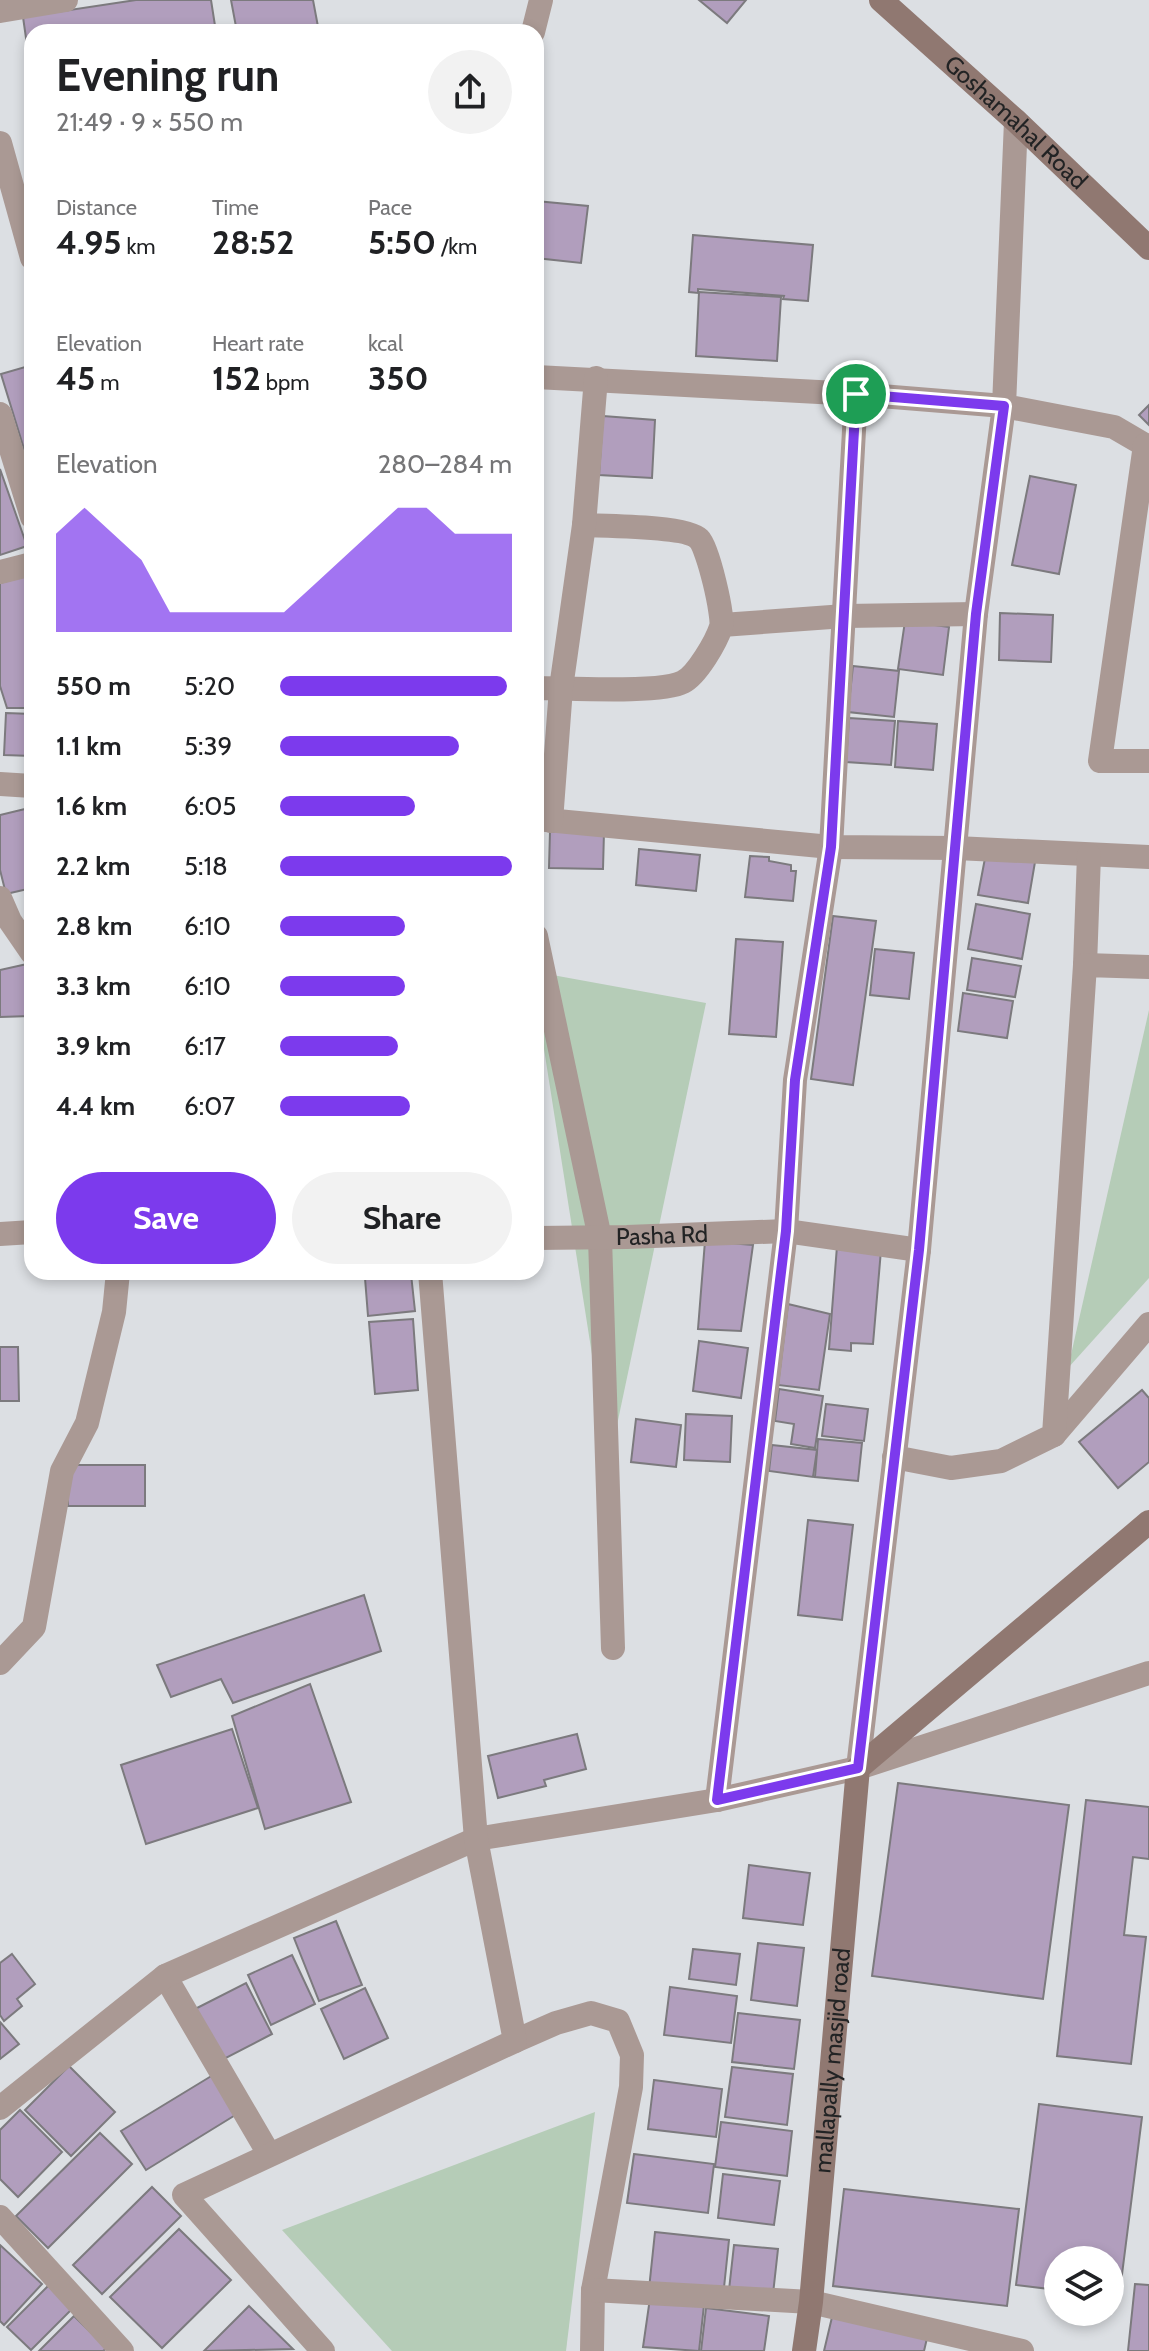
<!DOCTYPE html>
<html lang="en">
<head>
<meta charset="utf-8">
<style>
	body { margin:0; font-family:Cabin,sans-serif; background:#f2f2f2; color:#202124; height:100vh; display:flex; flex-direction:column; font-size:30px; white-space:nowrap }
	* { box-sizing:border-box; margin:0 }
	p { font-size:26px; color:#757577 }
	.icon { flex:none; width:44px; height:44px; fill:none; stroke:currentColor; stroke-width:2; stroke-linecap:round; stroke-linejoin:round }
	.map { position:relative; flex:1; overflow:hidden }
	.drawer { position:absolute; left:24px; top:24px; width:520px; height:1256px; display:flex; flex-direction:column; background:#fff; border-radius:24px; box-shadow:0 4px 12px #0003 }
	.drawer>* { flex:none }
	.tools { position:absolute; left:1044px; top:2246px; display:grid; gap:16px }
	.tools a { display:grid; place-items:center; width:80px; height:80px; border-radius:50%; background:#fff; box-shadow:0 4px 12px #0003; font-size:40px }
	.pin { position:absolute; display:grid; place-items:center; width:68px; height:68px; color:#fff; margin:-34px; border:4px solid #fff; border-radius:50%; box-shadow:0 2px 8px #0007 }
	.round { display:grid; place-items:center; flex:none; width:84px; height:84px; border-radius:42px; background:#f2f2f2 }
	.headline { display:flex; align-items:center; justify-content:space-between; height:136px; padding:0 32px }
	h1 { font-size:44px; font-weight:700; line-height:60px }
	.metrics { display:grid; grid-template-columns:repeat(3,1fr); gap:12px; height:136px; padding:8px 32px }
	.metrics div { display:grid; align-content:center }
	.metrics b { font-size:34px; font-weight:700 }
	.metrics small { font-size:22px; font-weight:400 }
	.metrics p { font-size:22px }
	.chart { height:224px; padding:16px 32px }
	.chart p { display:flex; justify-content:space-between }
	.chart svg { width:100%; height:144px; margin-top:8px; fill:#7c3aed; opacity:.7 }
	.action { display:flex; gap:16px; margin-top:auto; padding:16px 32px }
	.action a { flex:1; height:92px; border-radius:48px; background:#7c3aed; color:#fff; font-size:32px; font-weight:700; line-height:92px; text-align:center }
	.action a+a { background:#f2f2f2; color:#202124 }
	ul { padding:0 32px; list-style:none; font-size:26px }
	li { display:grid; grid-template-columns:128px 96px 1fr; align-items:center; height:60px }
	li i { height:20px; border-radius:10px; background:#7c3aed }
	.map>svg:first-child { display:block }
</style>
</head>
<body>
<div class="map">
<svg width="1149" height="2351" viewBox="0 0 1149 2351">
	<rect width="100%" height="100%" fill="#dcdfe3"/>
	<g fill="#b5ccb7">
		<path d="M 536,972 L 706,1003 L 609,1463 L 536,998 Z"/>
		<path d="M 1149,1010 L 1149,1278 L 1068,1368 Z"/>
		<path d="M 595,2112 L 566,2351 L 392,2351 L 282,2230 Z"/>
	</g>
	<g fill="#b19ebd" stroke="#7c7a7e" stroke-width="2">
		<path d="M 136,0 L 211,0 L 216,32 L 32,32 L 32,80 L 23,17 Z"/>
		<path d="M 231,0 L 313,0 L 319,32 L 237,32 Z"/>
		<path d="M 699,0 L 746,0 L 727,23 Z"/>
		<path d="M 536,201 L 588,206 L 581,263 L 536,258 Z"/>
		<path d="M 693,235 L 813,245 L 808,301 L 783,299 L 784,296 L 698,289 L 698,293 L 689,292 Z"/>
		<path d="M 699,292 L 781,297 L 777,361 L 696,356 Z"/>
		<path d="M 32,365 L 32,475 L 1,374 Z"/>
		<path d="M 1149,405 L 1149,425 L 1139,415 Z"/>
		<path d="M 603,416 L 655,420 L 652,478 L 599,475 Z"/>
		<path d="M 0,469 L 27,546 L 0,555 Z"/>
		<path d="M 1030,476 L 1076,485 L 1059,574 L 1012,565 Z"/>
		<path d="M 32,574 L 32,708 L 7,708 L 0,686 L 0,583 Z"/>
		<path d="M 1000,613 L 1053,615 L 1051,662 L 999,660 Z"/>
		<path d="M 905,621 L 949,627 L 943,675 L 898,669 Z"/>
		<path d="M 853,666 L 899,671 L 894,717 L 848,712 Z"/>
		<path d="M 6,713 L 32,714 L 32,756 L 4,755 Z"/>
		<path d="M 849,718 L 895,721 L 891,765 L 846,762 Z"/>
		<path d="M 898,721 L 937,724 L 933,770 L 895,767 Z"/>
		<path d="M 25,809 L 32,837 L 32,888 L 6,894 L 0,870 L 0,815 Z"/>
		<path d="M 550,831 L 604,832 L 603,869 L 549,868 Z"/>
		<path d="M 639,849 L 700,855 L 696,891 L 636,885 Z"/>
		<path d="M 986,853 L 1035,862 L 1028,903 L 978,895 Z"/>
		<path d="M 750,856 L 769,857 L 769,861 L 791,865 L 791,871 L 796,871 L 793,901 L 745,897 Z"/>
		<path d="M 976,904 L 1030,914 L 1022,959 L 968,949 Z"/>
		<path d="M 833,916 L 876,921 L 853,1085 L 811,1079 Z"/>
		<path d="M 736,939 L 783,942 L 776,1037 L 729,1034 Z"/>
		<path d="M 875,949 L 914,953 L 909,999 L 870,995 Z"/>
		<path d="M 972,958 L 1021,966 L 1015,997 L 967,990 Z"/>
		<path d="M 27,964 L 30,1016 L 0,1017 L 0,970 Z"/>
		<path d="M 963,993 L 1013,1001 L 1007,1038 L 958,1031 Z"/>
		<path d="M 705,1241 L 753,1245 L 741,1331 L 698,1329 Z"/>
		<path d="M 837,1246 L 881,1250 L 873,1344 L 851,1343 L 851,1351 L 829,1349 Z"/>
		<path d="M 411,1274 L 415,1311 L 368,1316 L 365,1278 Z"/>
		<path d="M 788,1304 L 830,1314 L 819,1390 L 778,1385 Z"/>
		<path d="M 413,1319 L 418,1390 L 375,1394 L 369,1322 Z"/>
		<path d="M 699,1341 L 748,1348 L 741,1398 L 693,1391 Z"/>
		<path d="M 0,1347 L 18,1347 L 19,1401 L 0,1401 Z"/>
		<path d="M 779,1389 L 823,1396 L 815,1448 L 791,1444 L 794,1424 L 775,1421 Z"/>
		<path d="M 1142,1390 L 1149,1398 L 1149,1462 L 1118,1488 L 1079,1442 Z"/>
		<path d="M 826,1404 L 868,1409 L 864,1441 L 822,1436 Z"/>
		<path d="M 686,1414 L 732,1416 L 730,1462 L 684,1460 Z"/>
		<path d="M 636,1419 L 681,1425 L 676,1467 L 631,1462 Z"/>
		<path d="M 818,1439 L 862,1443 L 858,1481 L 815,1477 Z"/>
		<path d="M 772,1445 L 817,1450 L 813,1477 L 769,1471 Z"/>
		<rect x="68" y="1465" width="77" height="41"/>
		<path d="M 808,1520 L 853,1525 L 842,1620 L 798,1615 Z"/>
		<path d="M 364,1595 L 381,1651 L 233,1703 L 221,1679 L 171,1697 L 157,1665 Z"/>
		<path d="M 310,1684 L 351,1802 L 265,1829 L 232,1716 Z"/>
		<path d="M 232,1729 L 258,1808 L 146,1844 L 121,1765 Z"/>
		<path d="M 577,1734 L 586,1769 L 544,1780 L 546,1786 L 498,1798 L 488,1756 Z"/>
		<path d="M 898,1783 L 1069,1805 L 1043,1999 L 872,1976 Z"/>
		<path d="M 1086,1800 L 1149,1807 L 1149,1859 L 1133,1857 L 1124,1935 L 1146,1937 L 1131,2064 L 1057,2056 Z"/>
		<path d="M 749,1865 L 810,1873 L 803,1925 L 743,1918 Z"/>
		<path d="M 336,1921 L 362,1985 L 319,2001 L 294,1938 Z"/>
		<path d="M 758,1943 L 804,1948 L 797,2006 L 751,2000 Z"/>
		<path d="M 693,1949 L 740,1954 L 736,1985 L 689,1979 Z"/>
		<path d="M 12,1954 L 35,1984 L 17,1999 L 22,2006 L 4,2021 L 0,2015 L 0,1963 Z"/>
		<path d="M 292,1955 L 315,2004 L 271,2025 L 248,1975 Z"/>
		<path d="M 246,1983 L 272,2034 L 222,2060 L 195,2009 Z"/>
		<path d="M 670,1987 L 737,1996 L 731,2043 L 664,2035 Z"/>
		<path d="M 365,1988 L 388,2038 L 344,2059 L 321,2009 Z"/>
		<path d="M 738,2013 L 800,2020 L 794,2069 L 732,2062 Z"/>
		<path d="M 0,2022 L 19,2044 L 0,2059 Z"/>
		<path d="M 69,2066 L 115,2112 L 71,2156 L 25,2110 Z"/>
		<path d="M 732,2067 L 793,2074 L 787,2125 L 725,2117 Z"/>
		<path d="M 213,2075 L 237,2114 L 146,2170 L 121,2131 Z"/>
		<path d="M 654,2080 L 722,2089 L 716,2137 L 648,2129 Z"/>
		<path d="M 1039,2104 L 1142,2117 L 1119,2298 L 1110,2297 L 1110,2260 L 1058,2260 L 1058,2290 L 1016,2285 Z"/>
		<path d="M 20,2110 L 62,2152 L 18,2197 L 0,2179 L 0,2130 Z"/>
		<path d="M 721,2122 L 792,2131 L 787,2176 L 715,2167 Z"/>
		<path d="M 100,2133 L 132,2164 L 48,2248 L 16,2216 Z"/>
		<path d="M 634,2154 L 714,2164 L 708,2213 L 627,2203 Z"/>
		<path d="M 723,2174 L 780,2181 L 774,2225 L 718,2218 Z"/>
		<path d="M 152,2187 L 181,2216 L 102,2294 L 73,2265 Z"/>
		<path d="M 844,2189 L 1019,2209 L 1007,2306 L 833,2286 Z"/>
		<path d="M 179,2229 L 231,2280 L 162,2348 L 110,2297 Z"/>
		<path d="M 655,2232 L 729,2240 L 723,2297 L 649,2289 Z"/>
		<path d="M 0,2245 L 42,2284 L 4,2325 L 0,2321 Z"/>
		<path d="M 734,2245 L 778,2249 L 773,2294 L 729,2290 Z"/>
		<path d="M 1135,2284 L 1149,2285 L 1149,2351 L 1128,2351 Z"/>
		<path d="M 49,2285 L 72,2309 L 31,2350 L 7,2327 Z"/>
		<path d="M 650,2298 L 704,2305 L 699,2351 L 643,2347 Z"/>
		<path d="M 249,2306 L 293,2349 L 204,2351 Z"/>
		<path d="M 706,2308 L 769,2316 L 764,2351 L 701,2351 Z"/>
		<path d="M 833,2313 L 928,2334 L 924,2351 L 824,2351 Z"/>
		<path d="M 74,2316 L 107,2348 L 103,2351 L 39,2351 Z"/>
	</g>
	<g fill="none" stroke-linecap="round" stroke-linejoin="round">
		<g stroke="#aa9994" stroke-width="24">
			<path d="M 0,11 L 66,0"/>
			<path d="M 533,32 L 541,0"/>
			<path d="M 0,143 L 32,258"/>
			<path d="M 536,377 L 856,394 L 1004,406 L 1114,427 L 1145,445"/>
			<path d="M 0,414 L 32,517"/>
			<path d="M 1149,449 L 1145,445 L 1100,761 L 1149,761"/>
			<path d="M 0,572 L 32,564"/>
			<path d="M 722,625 L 845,616 L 976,614"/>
			<path d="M 536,688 C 566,688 661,694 683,682 C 697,675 716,642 721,627 C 724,616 708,548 699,539 C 687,526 605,526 584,525"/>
			<path d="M 0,784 L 32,786"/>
			<path d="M 536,819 L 831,847 L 956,848 L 1149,857"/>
			<path d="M 551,821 L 561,688 L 584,525 L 596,378"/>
			<path d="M 0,898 L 10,921 L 32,953"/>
			<path d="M 536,936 L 600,1238 L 613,1648"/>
			<path d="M 1085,965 L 1089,855"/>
			<path d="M 0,1234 L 32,1232"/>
			<path id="s1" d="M 536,1238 L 627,1237 L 786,1231 L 919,1250"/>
			<path d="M 1054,1435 L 1149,1324"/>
			<path d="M 894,1457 L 951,1468 L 1001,1461 L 1054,1435 L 1085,965 L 1149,967"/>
			<path d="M 0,1663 L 34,1627 L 62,1471 L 87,1423 L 114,1312 L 118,1272"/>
			<path d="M 858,1768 L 919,1250 L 976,614 L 1004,406 L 1016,121"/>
			<path d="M 717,1800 L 786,1231 L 795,1080 L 831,847 L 856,394"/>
			<path d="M 165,1976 L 269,2154"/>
			<path d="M 515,2041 L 556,2023 L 591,2013 L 618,2021 L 632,2055 L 631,2087 L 593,2290 L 592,2351"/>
			<path d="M 0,2108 L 165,1976 L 476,1839 L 717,1800 L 858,1768 L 1149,1673"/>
			<path d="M 0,2217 L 122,2351"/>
			<path d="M 593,2290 L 811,2302 L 1022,2351"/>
			<path d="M 323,2351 L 184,2195 L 515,2041 L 476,1839 L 430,1272"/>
		</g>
		<g stroke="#907871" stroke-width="24">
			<path id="s2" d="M 881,0 L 1016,121 L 1149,248"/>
			<path id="s3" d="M 804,2351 L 811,2302 L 858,1768 L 1149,1522"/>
		</g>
	</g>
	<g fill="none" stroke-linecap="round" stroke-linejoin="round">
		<defs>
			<path id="route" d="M 856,394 L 1004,406 L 976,614 L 919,1250 L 858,1768 L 717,1800 L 786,1231 L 795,1080 L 831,847 Z"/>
		</defs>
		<use href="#route" stroke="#fff" stroke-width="16"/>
		<use href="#route" stroke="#7c3aed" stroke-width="10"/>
	</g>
	<g text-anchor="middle" stroke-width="6" stroke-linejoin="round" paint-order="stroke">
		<g font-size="24" fill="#222324" stroke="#fff">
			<text dy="8" stroke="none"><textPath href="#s2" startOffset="182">Goshamahal Road</textPath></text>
			<text dy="8" stroke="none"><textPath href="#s1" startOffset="126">Pasha Rd</textPath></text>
			<text dy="8" stroke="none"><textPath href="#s3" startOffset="292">mallapally masjid road</textPath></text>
		</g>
	</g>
</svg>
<div class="tools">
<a><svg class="icon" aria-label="layers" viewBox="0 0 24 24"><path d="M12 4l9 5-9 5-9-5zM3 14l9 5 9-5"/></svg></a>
</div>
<div class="pin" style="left:856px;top:394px;background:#1e9e55"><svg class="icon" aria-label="arrive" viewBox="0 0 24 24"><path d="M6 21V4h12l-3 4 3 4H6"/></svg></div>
<section class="drawer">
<div class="headline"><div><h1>Evening run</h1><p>21:49 · 9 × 550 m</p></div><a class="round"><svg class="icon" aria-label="share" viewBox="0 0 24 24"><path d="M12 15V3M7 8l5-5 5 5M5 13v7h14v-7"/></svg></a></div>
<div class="metrics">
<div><p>Distance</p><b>4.95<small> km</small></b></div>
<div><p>Time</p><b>28:52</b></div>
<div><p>Pace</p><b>5:50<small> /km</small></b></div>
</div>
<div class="metrics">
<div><p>Elevation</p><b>45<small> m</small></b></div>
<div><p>Heart rate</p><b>152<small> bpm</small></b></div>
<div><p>kcal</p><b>350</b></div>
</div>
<div class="chart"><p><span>Elevation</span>280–284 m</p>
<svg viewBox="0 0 160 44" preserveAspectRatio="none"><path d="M0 44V14L10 6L20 14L30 22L40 38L50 38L60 38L70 38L80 38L90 30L100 22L110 14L120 6L130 6L140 14L150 14L160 14V44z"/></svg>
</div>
<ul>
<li><b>550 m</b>5:20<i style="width:98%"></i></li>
<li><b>1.1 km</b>5:39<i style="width:77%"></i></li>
<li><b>1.6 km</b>6:05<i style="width:58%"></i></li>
<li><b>2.2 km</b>5:18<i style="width:100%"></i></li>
<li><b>2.8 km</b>6:10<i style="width:54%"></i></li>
<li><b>3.3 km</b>6:10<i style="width:54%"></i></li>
<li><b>3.9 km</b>6:17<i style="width:51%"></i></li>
<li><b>4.4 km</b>6:07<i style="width:56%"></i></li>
</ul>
<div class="action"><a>Save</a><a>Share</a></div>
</section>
</div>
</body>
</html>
